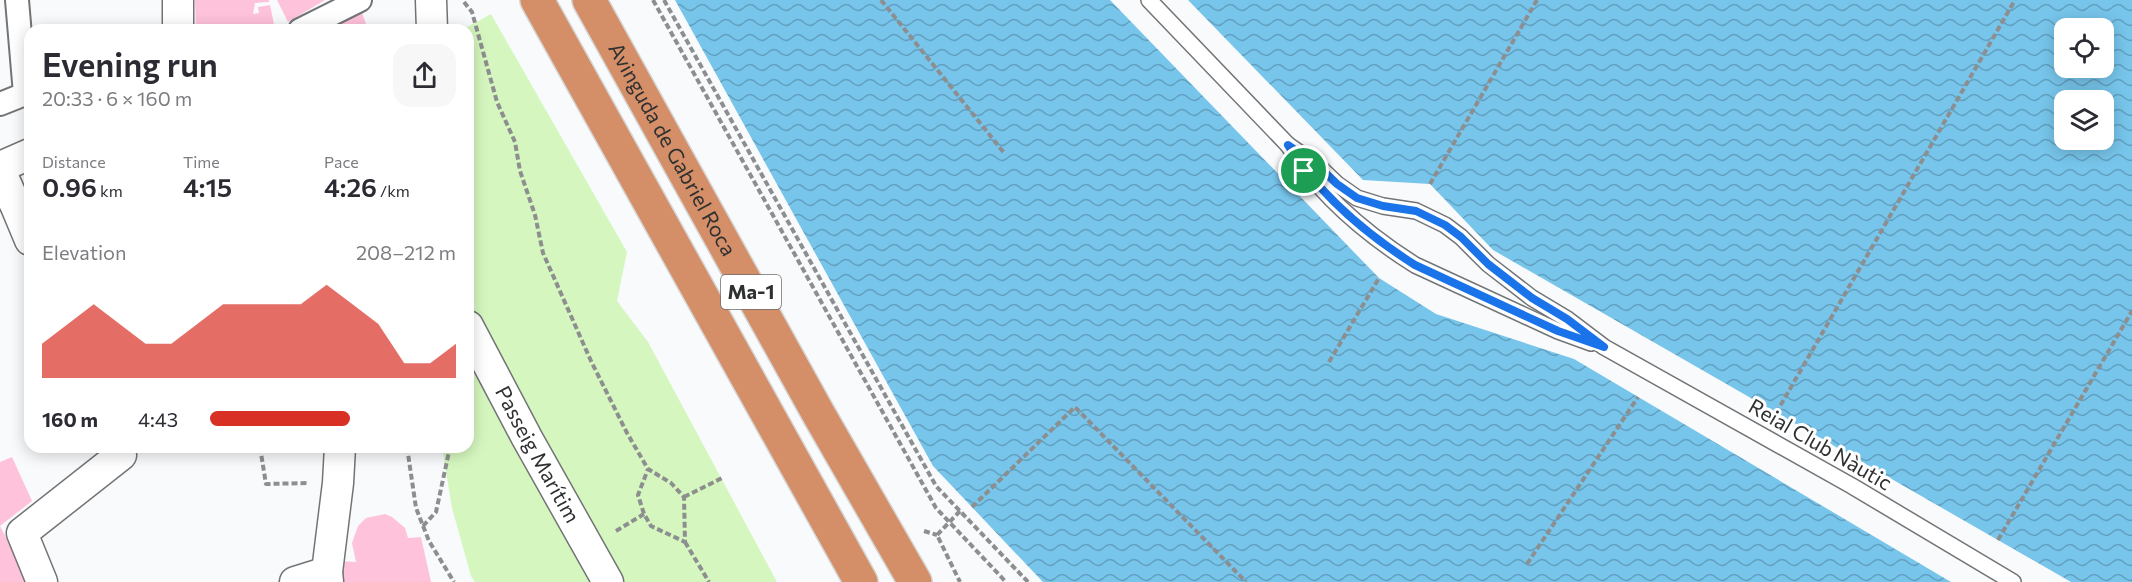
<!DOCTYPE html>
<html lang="en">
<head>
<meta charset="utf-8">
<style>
	body { margin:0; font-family:Commissioner,sans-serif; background:#f7f7f7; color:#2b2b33; height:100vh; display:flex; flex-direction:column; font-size:22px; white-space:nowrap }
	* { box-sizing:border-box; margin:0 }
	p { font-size:20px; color:#7c7c81 }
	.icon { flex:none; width:33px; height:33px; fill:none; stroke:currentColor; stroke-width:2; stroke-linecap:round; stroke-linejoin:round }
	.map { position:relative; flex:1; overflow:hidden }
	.sheet { position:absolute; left:24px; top:24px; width:450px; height:429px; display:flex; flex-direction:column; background:#fff; border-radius:18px; box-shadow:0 3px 15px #0003 }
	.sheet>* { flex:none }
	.tools { position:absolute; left:2054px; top:18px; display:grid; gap:12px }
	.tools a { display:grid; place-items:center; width:60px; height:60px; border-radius:12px; background:#fff; box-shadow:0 3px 15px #0003; font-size:30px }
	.pin { position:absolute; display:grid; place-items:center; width:51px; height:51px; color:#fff; margin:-26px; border:3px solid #fff; border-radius:50%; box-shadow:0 2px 6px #0007 }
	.round { display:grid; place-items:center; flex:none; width:63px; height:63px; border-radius:18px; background:#f7f7f7 }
	.overview { display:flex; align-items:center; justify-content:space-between; height:102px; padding:0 18px }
	h1 { font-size:33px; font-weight:600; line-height:45px }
	.stats { display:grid; grid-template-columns:repeat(3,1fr); gap:9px; height:102px; padding:6px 18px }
	.stats div { display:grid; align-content:center }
	.stats b { font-size:26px; font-weight:600 }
	.stats small { font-size:16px; font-weight:400 }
	.stats p { font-size:16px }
	.chart { height:168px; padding:12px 18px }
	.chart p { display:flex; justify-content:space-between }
	.chart svg { width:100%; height:108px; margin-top:6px; fill:#d93025; opacity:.7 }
	ul { padding:0 18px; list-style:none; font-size:20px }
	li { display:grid; grid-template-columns:96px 72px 1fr; align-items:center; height:45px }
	li i { height:15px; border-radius:8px; background:#d93025 }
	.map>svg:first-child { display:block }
</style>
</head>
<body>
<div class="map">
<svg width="2132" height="582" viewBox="0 0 2132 582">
	<defs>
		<pattern id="water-waves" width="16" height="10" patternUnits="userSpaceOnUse" patternTransform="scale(1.5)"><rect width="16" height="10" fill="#77c5eb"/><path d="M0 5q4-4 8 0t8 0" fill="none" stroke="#62a0bf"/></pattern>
	</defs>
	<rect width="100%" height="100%" fill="#f8fafc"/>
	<path fill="#d5f7bf" d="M 491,14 L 627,252 L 617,301 L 648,342 L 777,582 L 475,582 L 471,576 L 452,508 L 442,447 L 468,447 L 468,289 L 474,287 L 468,153 L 468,30 L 462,30 Z"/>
	<g fill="url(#water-waves)" fill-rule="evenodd">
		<path d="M 675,0 L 1110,0 L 1379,278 L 1436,314 L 1574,359 L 1951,582 L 1043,582 L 933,466 Z"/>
		<path d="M 1188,0 L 2132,0 L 2132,582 L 2071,582 L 1493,250 L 1430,184 L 1363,180 ZM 2064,28 L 2103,28 L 2103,68 L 2064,68 ZM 2064,100 L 2103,100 L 2103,140 L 2064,140 Z"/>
	</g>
	<g fill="#fec2da">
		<path d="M 195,0 L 269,0 L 269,2 L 255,3 L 253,14 L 259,13 L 258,7 L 270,5 L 275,29 L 196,30 Z"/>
		<path d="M 277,0 L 325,0 L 288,22 Z"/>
		<path d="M 360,7 L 366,24 L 366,30 L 314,30 Z"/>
		<path d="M 12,457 L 32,501 L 0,526 L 29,582 L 0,582 L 0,462 Z"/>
		<path d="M 385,514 L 392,517 L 405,528 L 408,538 L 421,537 L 431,582 L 341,582 L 340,561 L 356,562 L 352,543 L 358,526 L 366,518 Z"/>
	</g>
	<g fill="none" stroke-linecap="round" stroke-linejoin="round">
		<defs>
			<g id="service">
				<path d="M 1149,0 L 1288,145 C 1319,194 1366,234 1415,265 L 1558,331 L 1591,343"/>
				<path d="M 1288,145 L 1317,165 L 1337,184 L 1357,198 L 1383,206 L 1416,211 L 1445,225 L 1461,237 L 1488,264 L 1532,298 L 1567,319 L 1604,347 L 1852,486 L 2013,582"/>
			</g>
			<g id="pedestrian">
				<path d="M 300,30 L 360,0"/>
				<path d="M 0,104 L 25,94 L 17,0"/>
			</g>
			<g id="minor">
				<path d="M 178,0 L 178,30"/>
				<path d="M 431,0 L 432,30"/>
				<path d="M 0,167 L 30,154"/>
				<path d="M 0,170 L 15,204 L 30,203"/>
				<path d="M 15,204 L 30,240"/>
				<path id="s1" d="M 468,326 L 527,438 L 608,582"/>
				<path d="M 42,582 L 22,533 L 121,455"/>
				<path d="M 295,582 L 327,572"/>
				<path d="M 328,582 L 327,572 L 338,483 L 340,447"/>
			</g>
			<g id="trunk">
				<path d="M 537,0 L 861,582"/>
				<path id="s2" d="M 589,0 L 818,413 L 915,582"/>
			</g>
		</defs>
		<use href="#service" stroke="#737476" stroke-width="18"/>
		<use href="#pedestrian" stroke="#737476" stroke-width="26"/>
		<use href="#minor" stroke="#737476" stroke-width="33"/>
		<use href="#trunk" stroke="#d5d6d6" stroke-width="36"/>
		<g stroke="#8d8e8f" stroke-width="4" stroke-dasharray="6 3" stroke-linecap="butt">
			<path d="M 653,0 L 936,508 L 1006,582"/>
			<path d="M 664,0 L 936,486 L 1028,582"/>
			<path d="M 881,0 L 1005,154"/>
			<path d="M 464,2 L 472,12 L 497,102 L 515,142 L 520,171 L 535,215 L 543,253 L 591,361 L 627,433 L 648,469 L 671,483 L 684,497 L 685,542 L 651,526 L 644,514 L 638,495 L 648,469"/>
			<path d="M 1430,184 L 1537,0"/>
			<path d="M 1329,362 L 1379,278"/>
			<path d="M 1776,413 L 2015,0"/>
			<path d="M 260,447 L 266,484 L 307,483"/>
			<path d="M 407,447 L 416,508 L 429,541 L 454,582"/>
			<path d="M 684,497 L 722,478"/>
			<path d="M 972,507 L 1075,407 L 1246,582"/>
			<path d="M 960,511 L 937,535 L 960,582"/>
			<path d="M 423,526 L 436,512 L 450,447"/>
			<path d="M 616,531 L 644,514"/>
			<path d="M 924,531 L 937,535"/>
			<path d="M 1998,540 L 2132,311"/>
			<path d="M 685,542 L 709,582"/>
			<path d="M 1527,564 L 1638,397"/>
		</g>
		<use href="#service" stroke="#fff" stroke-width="15"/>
		<use href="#pedestrian" stroke="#fff" stroke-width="22"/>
		<use href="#minor" stroke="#fff" stroke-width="30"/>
		<use href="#trunk" stroke="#d48f68" stroke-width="33"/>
	</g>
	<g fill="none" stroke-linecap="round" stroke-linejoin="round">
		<defs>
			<path id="route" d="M 1288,145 L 1317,165 L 1337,184 L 1357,198 L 1383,206 L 1416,211 L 1445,225 L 1461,237 L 1488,264 L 1532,298 L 1567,319 L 1604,347 L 1558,331 L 1415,265 C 1366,234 1319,194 1288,145 Z"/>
		</defs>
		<use href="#route" stroke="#fff" stroke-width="12"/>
		<use href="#route" stroke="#1a73e8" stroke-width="8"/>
	</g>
	<g text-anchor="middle" stroke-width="6" stroke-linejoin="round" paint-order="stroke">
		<rect fill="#fff" stroke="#6d6e6e" stroke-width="1.5" x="721" y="275" width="60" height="34" rx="4.5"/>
		<g font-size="20" font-weight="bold" fill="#2f3030">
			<text x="751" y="299">Ma-1</text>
		</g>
		<g font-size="21" fill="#2f3030" stroke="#fff">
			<text dy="7" stroke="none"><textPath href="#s2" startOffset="171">Avinguda de Gabriel Roca</textPath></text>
			<text transform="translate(1820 445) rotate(30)" y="7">Reial Club Nàutic</text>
			<text dy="7" stroke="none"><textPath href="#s1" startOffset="146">Passeig Marítim</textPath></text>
		</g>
	</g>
</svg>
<div class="tools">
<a><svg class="icon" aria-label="locate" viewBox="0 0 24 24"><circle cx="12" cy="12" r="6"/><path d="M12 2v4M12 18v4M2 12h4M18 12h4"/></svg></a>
<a><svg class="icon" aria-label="layers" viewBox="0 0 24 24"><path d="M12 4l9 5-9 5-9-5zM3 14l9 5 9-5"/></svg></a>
</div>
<div class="pin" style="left:1304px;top:171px;background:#1e9e55"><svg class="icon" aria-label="arrive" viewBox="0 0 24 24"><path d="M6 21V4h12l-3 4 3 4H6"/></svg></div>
<section class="sheet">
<div class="overview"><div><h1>Evening run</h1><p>20:33 · 6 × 160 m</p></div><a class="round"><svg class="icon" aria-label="share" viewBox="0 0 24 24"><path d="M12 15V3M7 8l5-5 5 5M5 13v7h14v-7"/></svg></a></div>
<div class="stats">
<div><p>Distance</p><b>0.96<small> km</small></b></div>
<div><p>Time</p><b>4:15</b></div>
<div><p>Pace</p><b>4:26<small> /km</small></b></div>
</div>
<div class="chart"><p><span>Elevation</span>208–212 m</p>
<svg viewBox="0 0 160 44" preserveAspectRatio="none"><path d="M0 44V30L10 22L20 14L30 22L40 30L50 30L60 22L70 14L80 14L90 14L100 14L110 6L120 14L130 22L140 38L150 38L160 30V44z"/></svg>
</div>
<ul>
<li><b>160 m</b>4:43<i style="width:57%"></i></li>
</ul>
</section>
</div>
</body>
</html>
